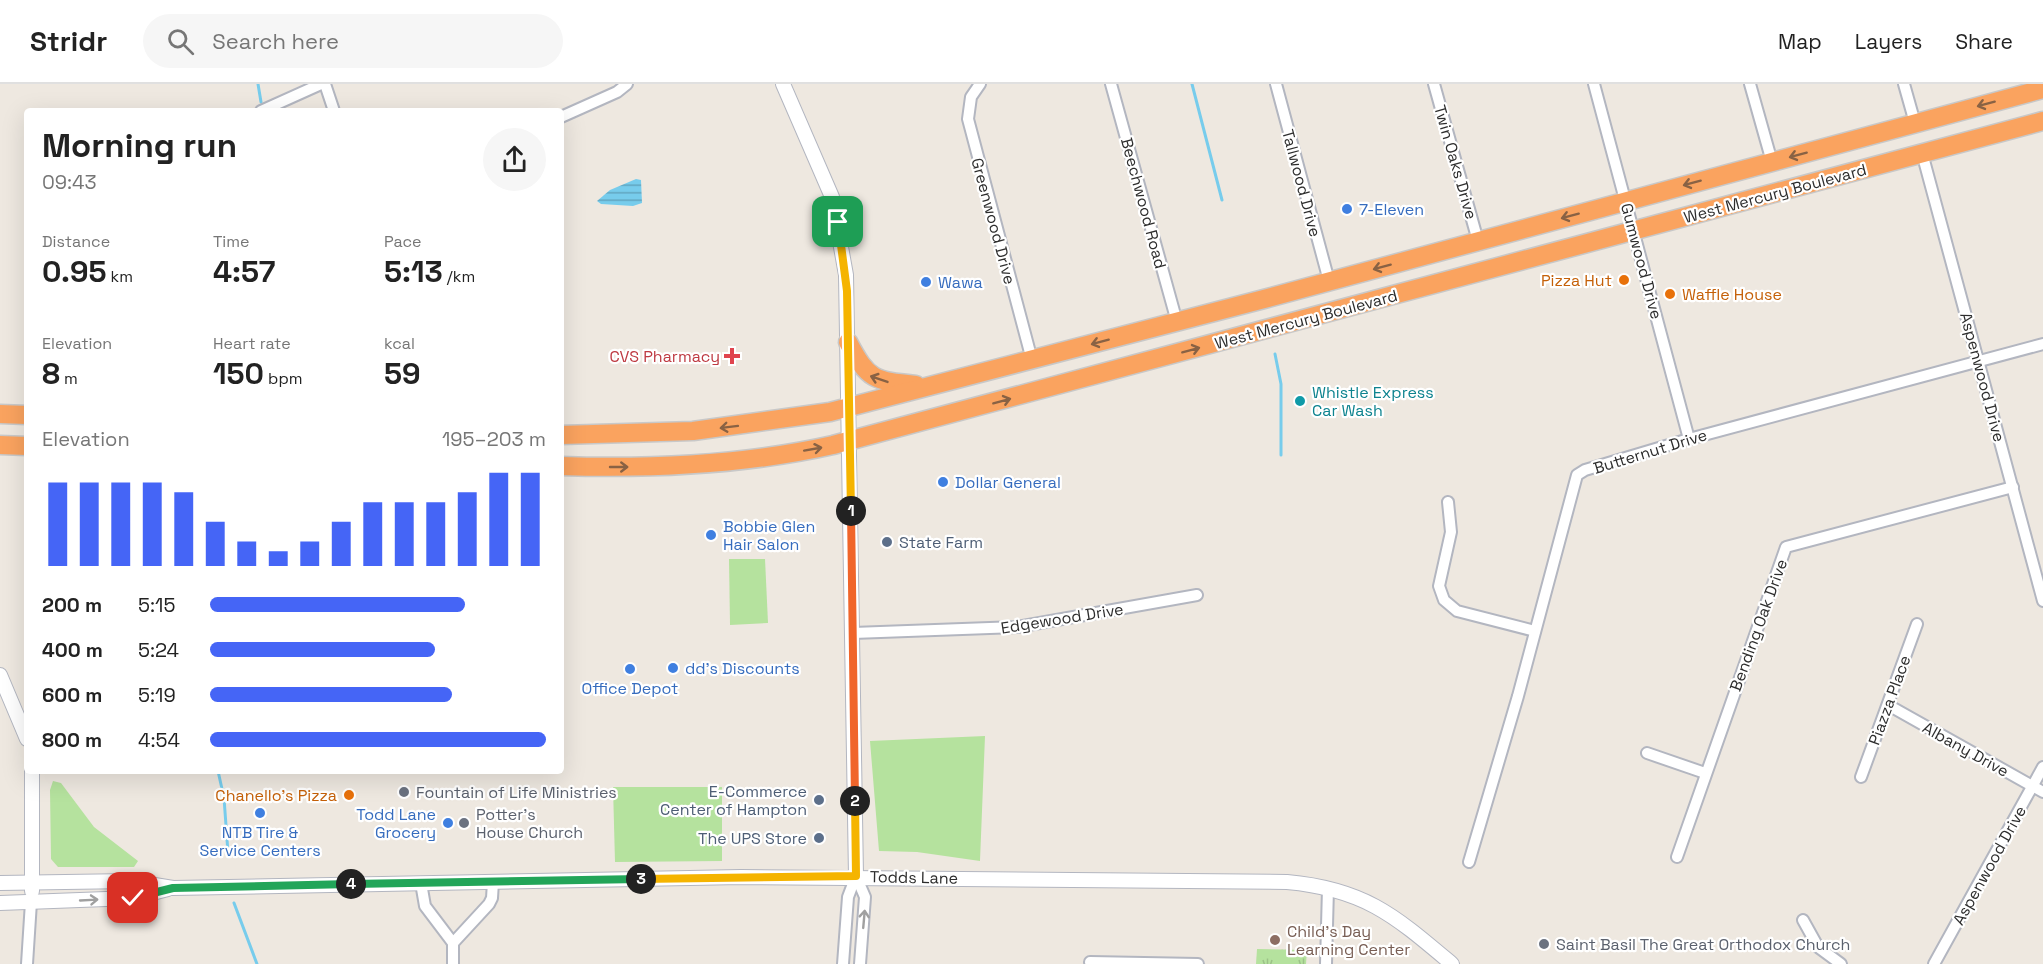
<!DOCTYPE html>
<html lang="en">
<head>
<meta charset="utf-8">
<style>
	body { margin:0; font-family:"Space Grotesk",sans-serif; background:#f6f6f6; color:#222; height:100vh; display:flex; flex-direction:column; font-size:22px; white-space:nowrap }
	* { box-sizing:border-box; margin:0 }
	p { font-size:20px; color:#767676 }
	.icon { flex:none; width:33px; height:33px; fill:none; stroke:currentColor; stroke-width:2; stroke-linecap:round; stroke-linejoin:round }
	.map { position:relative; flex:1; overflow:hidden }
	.details { position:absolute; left:24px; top:24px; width:540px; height:666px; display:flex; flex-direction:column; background:#fff; border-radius:6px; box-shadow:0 6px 24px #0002 }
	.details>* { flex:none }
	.pin { position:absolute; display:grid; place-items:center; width:51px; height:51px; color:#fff; margin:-26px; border-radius:12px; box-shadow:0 3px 9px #0006 }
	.km { position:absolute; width:30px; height:30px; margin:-15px; border-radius:50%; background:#222; color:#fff; font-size:16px; line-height:30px; text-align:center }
	.round { display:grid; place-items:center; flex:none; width:63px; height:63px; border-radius:32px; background:#f6f6f6 }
	.summary { display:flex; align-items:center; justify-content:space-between; height:102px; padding:0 18px }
	h1 { font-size:33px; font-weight:600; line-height:45px }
	.metrics { display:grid; grid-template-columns:repeat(3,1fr); gap:9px; height:102px; padding:6px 18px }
	.metrics div { display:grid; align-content:center }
	.metrics b { font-size:30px; font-weight:600 }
	.metrics small { font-size:16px; font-weight:400 }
	.metrics p { font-size:16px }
	.chart { height:168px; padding:12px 18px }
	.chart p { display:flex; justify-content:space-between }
	.chart svg { width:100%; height:108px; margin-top:6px; stroke:#4565f6; stroke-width:6 }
	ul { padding:0 18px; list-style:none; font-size:20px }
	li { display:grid; grid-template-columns:96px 72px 1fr; align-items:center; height:45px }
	li i { height:15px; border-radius:8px; background:#4565f6 }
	header { display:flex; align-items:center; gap:36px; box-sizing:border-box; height:84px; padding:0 30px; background:#fff; border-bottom:2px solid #e0e0e0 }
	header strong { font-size:28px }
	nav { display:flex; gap:33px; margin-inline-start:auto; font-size:21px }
	.search { width:420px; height:54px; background:#f6f6f6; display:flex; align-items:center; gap:15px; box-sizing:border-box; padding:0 21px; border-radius:33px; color:#767676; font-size:22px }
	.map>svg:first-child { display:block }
</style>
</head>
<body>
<header>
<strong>Stridr</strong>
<div class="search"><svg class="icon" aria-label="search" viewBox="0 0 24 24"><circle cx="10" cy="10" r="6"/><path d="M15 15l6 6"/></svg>Search here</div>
<nav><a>Map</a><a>Layers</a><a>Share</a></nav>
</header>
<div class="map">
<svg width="2043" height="880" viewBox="0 0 2043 880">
	<defs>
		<pattern id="park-tufts" width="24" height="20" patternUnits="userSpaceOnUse" patternTransform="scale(1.5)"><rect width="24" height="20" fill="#b5e29e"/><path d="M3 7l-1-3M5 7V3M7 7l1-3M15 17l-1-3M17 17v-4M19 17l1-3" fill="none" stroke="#9cc288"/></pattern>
		<pattern id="water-rules" width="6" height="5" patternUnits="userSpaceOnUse" patternTransform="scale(1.5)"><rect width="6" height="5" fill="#77ccec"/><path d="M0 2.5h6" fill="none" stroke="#62a6c0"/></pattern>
	</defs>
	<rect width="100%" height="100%" fill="#eee8e0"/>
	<g fill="#b5e29e">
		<path d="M 729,475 L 765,475 L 768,539 L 730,541 Z"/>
		<path d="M 985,652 L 980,777 L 917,768 L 879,767 L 870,657 Z"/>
		<path d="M 53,697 L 61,699 L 94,743 L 138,777 L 134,783 L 58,783 L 51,775 L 50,706 Z"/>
		<path d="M 722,703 L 722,777 L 615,778 L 613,703 Z"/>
	</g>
	<path fill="url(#park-tufts)" d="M 1257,865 L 1307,866 L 1306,880 L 1256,880 Z"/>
	<path fill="url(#water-rules)" d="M 636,95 L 641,96 L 642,119 L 633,122 L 601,120 L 597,117 L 610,106 Z"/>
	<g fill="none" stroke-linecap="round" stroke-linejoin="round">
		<g stroke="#77ccec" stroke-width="3">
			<path d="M 258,0 L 261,18"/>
			<path d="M 1192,0 L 1222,116"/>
			<path d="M 1275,270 L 1281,300 L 1281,371"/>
			<path d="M 218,687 L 224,714 L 228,769"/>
			<path d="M 234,819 L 257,880"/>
		</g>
		<defs>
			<g id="street">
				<path d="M 325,0 L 334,27"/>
				<path d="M 980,0 L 971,13 L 968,35 L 1032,276"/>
				<path d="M 1111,0 L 1177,238"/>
				<path d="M 1276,0 L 1329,197"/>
				<path d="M 1434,0 L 1478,157"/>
				<path d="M 1594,0 L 1689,355"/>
				<path d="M 1750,0 L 1772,78"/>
				<path d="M 1904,0 L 1915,39"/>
				<path d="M 261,27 L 321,0"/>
				<path d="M 561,33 L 617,8 L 627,0"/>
				<path d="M 1922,69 L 2043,517"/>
				<path d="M 1448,418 L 1451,448 L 1439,502 L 1444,516 L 1457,527 L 1535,547"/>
				<path d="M 853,549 L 1017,543 L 1197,511"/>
				<path d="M 1888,621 L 2043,708"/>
				<path d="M 1647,669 L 1705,689"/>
				<path d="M 1861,693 L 1917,540"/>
				<path d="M 1677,773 L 1786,463 L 2013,403"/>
				<path d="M 1469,778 L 1518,612 L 1577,391 L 1585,386 L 1689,355 L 2043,260"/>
				<path d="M 856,792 L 865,813 L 860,880"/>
				<path d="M 421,799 L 425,822 L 453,859 L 453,880"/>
				<path d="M 1803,836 L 1818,863 L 1841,880"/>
				<path d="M 453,859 L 489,820 L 492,814 L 493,798"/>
				<path d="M 1090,878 L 1198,880"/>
				<path d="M 27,880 L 31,818"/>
				<path d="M 843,880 L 848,813 L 856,792"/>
				<path d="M 1326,880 L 1328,804"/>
				<path d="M 1934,880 L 2043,683"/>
			</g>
			<g id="secondary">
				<path d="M 783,0 L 832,113 L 846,191 L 856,792"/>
				<path d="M 0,591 L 27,655"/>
				<path d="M 0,799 L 130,797 L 173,804 L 741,793 L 1287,798 C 1365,805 1395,832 1452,880"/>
				<path d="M 32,807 L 32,687"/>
				<path d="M 0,819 L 133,814 L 168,805"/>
			</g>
			<g id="highway">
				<path d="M 848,258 C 868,296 874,297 916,301"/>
				<path d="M 0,330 L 27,331"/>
				<path d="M 561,351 L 693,347 L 830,328 L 1264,215 L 2043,5"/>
				<path d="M 0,361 L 27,362"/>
				<path d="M 561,382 C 652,385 744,381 833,361 L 2043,37"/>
			</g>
		</defs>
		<use href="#street" stroke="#b3b6c0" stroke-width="14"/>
		<use href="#secondary" stroke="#b3b6c0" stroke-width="16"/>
		<use href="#highway" stroke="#c8c8c8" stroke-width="21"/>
		<use href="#street" stroke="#fff" stroke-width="10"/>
		<use href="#secondary" stroke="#fff" stroke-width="14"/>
		<use href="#highway" stroke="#faa35f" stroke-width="18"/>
	</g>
	<defs><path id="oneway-shaft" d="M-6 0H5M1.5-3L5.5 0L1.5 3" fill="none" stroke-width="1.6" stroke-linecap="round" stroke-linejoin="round" transform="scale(1.5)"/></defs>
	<g stroke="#896244">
		<use href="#oneway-shaft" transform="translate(1986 20) rotate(165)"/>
		<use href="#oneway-shaft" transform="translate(1798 71) rotate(165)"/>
		<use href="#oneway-shaft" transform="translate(1692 99) rotate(165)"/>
		<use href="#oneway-shaft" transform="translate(1570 132) rotate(165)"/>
		<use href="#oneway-shaft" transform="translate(1382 183) rotate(165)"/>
		<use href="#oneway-shaft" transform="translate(1100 258) rotate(165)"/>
		<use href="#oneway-shaft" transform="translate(1191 266) rotate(-15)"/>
		<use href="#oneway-shaft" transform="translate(879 295) rotate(-161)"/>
		<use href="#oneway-shaft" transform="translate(1002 317) rotate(-15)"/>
		<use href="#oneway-shaft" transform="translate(729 343) rotate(173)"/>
		<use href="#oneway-shaft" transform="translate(813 365) rotate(-10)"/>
		<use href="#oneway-shaft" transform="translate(619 383)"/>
	</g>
	<g stroke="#a0a0a0">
		<use href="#oneway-shaft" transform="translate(89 816) rotate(-3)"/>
		<use href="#oneway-shaft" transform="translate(864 835) rotate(-85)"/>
	</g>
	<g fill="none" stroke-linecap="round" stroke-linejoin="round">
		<defs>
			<path id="split-1" d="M 838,138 L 847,207 L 851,427"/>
			<path id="split-2" d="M 851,427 L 855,717"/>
			<path id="split-3" d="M 641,795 L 856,792 L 855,717"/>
			<path id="split-4" d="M 351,800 L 641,795"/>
			<path id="split-5" d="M 133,814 L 173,804 L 351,800"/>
		</defs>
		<use href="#split-1" stroke="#fff" stroke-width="12"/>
		<use href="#split-2" stroke="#fff" stroke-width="12"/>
		<use href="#split-3" stroke="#fff" stroke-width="12"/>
		<use href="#split-4" stroke="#fff" stroke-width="12"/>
		<use href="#split-5" stroke="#fff" stroke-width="12"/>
		<use href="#split-1" stroke="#f5b400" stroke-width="8"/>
		<use href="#split-2" stroke="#f0652b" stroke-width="8"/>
		<use href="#split-3" stroke="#f5b400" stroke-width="8"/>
		<use href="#split-4" stroke="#22a559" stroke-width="8"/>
		<use href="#split-5" stroke="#22a559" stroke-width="8"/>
	</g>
	<g fill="#3f7fe0" stroke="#fff" stroke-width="2">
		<circle cx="1347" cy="125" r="6"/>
		<circle cx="926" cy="198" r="6"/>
		<circle cx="943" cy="398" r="6"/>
		<circle cx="711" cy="451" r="6"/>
		<circle cx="673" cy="584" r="6"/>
		<circle cx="630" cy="585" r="6"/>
		<circle cx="260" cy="729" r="6"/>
		<circle cx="448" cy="739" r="6"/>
	</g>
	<g fill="#e8710a" stroke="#fff" stroke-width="2">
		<circle cx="1624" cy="196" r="6"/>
		<circle cx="1670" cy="210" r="6"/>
		<circle cx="349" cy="711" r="6"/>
	</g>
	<path fill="#e0444e" stroke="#fff" stroke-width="2" d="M729 263h6v6h6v6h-6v6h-6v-6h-6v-6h6z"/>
	<circle fill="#0f9aa8" stroke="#fff" stroke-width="2" cx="1300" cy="317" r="6"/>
	<g fill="#5c6f8a" stroke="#fff" stroke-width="2">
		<circle cx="887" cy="458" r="6"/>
		<circle cx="819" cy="716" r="6"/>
		<circle cx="819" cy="754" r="6"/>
	</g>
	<g fill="#6b7280" stroke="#fff" stroke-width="2">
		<circle cx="404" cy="708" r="6"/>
		<circle cx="464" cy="739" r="6"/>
		<circle cx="1544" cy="860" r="6"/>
	</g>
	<circle fill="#8d6e63" stroke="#fff" stroke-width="2" cx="1275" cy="856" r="6"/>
	<g text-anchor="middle" stroke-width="4.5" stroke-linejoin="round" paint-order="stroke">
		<g font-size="16" fill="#2d2d2d" stroke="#fff">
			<text transform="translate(1456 78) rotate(74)" y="6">Twin Oaks Drive</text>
			<text transform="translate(1302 99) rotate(75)" y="6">Tallwood Drive</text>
			<text transform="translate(1775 109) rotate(-15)" y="6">West Mercury Boulevard</text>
			<text transform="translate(1144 119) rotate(75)" y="6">Beechwood Road</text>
			<text transform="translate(994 137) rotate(75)" y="6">Greenwood Drive</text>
			<text transform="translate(1642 177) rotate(75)" y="6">Gumwood Drive</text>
			<text transform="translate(1306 235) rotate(-15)" y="6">West Mercury Boulevard</text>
			<text transform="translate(1983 293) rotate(75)" y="6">Aspenwood Drive</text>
			<text transform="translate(1650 367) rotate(-17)" y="6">Butternut Drive</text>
			<text transform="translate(1062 534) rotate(-9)" y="6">Edgewood Drive</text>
			<text transform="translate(1758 541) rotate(-70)" y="6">Bending Oak Drive</text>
			<text transform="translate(1889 616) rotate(-70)" y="6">Piazza Place</text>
			<text transform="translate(1966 665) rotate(29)" y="6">Albany Drive</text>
			<text transform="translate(1989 781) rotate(-61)" y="6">Aspenwood Drive</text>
			<text transform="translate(914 793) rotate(1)" y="6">Todds Lane</text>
		</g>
		<g font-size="16" fill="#366cbe" stroke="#fff" text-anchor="start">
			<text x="1359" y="131">7-Eleven</text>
			<text x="938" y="204">Wawa</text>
			<text x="955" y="404">Dollar General</text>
			<text x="723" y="448">Bobbie Glen<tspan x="723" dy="18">Hair Salon</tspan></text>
			<text x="685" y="590">dd's Discounts</text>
			<text x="630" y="610" text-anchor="middle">Office Depot</text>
			<text x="436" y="736" text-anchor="end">Todd Lane<tspan x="436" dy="18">Grocery</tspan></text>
			<text x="260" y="754" text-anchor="middle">NTB Tire &amp;<tspan x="260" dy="18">Service Centers</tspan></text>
		</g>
		<g font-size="16" fill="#c56008" stroke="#fff" text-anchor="end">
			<text x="1612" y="202">Pizza Hut</text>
			<text x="1682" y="216" text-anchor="start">Waffle House</text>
			<text x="337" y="717">Chanello’s Pizza</text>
		</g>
		<g font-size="16" fill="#be3a42" stroke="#fff" text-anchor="end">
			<text x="720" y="278">CVS Pharmacy</text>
		</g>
		<g font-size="16" fill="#0d838f" stroke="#fff" text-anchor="start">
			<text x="1312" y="314">Whistle Express<tspan x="1312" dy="18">Car Wash</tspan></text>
		</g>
		<g font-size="16" fill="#4e5e75" stroke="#fff" text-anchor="end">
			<text x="899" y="464" text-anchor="start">State Farm</text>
			<text x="807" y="713">E-Commerce<tspan x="807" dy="18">Center of Hampton</tspan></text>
			<text x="807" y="760">The UPS Store</text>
		</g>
		<g font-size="16" fill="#5b616d" stroke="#fff" text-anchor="start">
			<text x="416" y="714">Fountain of Life Ministries</text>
			<text x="476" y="736">Potter’s<tspan x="476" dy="18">House Church</tspan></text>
			<text x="1556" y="866">Saint Basil The Great Orthodox Church</text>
		</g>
		<g font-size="16" fill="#785e54" stroke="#fff" text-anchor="start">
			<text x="1287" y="853">Child's Day<tspan x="1287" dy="18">Learning Center</tspan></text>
		</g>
	</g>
</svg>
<div class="pin" style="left:838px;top:138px;background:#1e9e55"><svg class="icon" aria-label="arrive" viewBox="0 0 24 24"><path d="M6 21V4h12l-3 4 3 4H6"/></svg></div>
<div class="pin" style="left:133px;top:814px;background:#d93025"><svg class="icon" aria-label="check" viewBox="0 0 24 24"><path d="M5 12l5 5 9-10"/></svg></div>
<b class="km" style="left:851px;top:427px">1</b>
<b class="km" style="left:855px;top:717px">2</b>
<b class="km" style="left:641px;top:795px">3</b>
<b class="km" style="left:351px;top:800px">4</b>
<section class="details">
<div class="summary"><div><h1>Morning run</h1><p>09:43</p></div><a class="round"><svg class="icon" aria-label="share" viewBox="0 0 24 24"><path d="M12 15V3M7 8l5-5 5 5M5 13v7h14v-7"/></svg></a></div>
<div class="metrics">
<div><p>Distance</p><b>0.95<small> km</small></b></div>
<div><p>Time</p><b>4:57</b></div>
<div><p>Pace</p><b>5:13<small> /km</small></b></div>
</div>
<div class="metrics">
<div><p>Elevation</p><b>8<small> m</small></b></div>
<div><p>Heart rate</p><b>150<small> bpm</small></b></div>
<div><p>kcal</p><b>59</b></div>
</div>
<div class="chart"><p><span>Elevation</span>195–203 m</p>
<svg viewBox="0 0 160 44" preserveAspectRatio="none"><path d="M5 44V10M15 44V10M25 44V10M35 44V10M45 44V14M55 44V26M65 44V34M75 44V38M85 44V34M95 44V26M105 44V18M115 44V18M125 44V18M135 44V14M145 44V6M155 44V6"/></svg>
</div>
<ul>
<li><b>200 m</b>5:15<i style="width:76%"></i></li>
<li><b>400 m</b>5:24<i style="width:67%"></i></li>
<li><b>600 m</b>5:19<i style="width:72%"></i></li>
<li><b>800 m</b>4:54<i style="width:100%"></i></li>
</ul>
</section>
</div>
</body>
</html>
